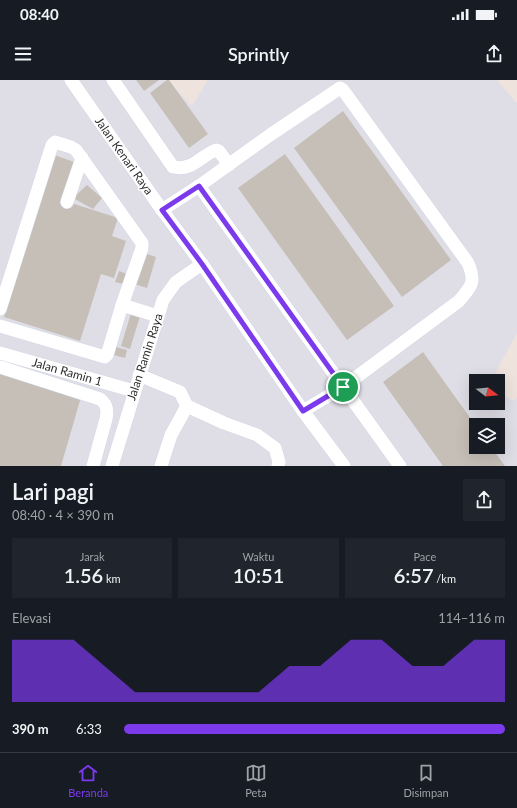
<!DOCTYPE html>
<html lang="id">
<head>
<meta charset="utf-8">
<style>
	body { margin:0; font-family:Lato,sans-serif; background:#20242c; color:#f1f3f6; height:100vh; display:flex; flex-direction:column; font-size:15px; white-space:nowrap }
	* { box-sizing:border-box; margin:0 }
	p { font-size:13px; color:#9ea1a6 }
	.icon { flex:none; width:22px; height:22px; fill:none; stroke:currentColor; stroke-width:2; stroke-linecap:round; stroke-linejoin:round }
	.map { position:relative; height:386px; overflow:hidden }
	.side { display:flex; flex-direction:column; background:#171b24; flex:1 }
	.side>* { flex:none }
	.needle { width:26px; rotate:106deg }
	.fabs { position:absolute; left:469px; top:294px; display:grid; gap:8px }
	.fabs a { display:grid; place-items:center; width:36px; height:36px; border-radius:0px; background:#171b24; box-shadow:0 4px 16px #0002; font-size:20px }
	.pin { position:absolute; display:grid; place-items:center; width:34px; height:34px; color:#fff; margin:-17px; border:2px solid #fff; border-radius:50%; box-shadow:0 1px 4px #0007 }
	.round { display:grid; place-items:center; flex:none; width:42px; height:42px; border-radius:0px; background:#20242c }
	.summary { display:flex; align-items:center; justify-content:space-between; height:68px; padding:0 12px }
	h1 { font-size:22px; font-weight:600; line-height:30px }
	.metrics { display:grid; grid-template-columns:repeat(3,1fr); gap:6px; height:68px; padding:4px 12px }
	.metrics div { display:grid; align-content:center; border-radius:0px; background:#20242c; text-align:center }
	.metrics b { font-size:20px; font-weight:600 }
	.metrics small { font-size:11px; font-weight:400 }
	.metrics p { font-size:11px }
	.chart { height:112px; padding:8px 12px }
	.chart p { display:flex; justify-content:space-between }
	.chart svg { width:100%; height:72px; margin-top:4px; fill:#7c3aed; opacity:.7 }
	ul { padding:0 12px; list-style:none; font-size:13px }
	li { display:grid; grid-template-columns:64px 48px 1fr; align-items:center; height:30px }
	li i { height:10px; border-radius:5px; background:#7c3aed }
	.status { display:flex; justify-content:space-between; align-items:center; height:28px; padding:0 20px; background:#171b24; direction:ltr }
	.status svg { height:11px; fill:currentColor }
	header { display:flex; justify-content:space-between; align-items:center; height:52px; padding:0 12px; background:#171b24; font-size:18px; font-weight:600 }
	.dock { display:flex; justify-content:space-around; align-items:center; height:56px; border-top:1px solid #363941; background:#171b24; font-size:11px; color:#9ea1a6 }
	.dock a { display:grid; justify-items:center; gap:2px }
	.dock .active { color:#7c3aed }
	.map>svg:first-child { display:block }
</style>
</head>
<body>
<div class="status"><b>08:40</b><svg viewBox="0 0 49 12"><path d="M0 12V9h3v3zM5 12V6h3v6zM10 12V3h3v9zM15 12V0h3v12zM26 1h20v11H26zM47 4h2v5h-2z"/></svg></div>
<header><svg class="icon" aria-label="menu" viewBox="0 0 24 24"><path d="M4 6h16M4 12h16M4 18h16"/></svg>Sprintly<svg class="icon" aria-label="share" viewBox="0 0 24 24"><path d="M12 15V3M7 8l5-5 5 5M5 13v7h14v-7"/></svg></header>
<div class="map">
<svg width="517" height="386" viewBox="0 0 517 386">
	<rect width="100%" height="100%" fill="#eee4dd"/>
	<path fill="#dfdee6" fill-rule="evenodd" d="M 0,0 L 167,0 L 192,26 L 208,0 L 497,0 L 517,23 L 517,253 L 491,301 L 476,301 L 476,323 L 498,323 L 498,311 L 513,321 L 517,317 L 517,386 L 0,386 ZM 476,345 L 498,345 L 498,367 L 476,367 Z"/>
	<g fill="#c6bfb8">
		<path d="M 136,0 L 159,0 L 144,11 Z"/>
		<path d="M 167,0 L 169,0 L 208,54 L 189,68 L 150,13 Z"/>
		<path d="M 343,31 L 451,180 L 402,217 L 294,68 Z"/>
		<path d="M 285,74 L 394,226 L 347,260 L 238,108 Z"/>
		<path d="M 54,75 L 77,83 L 65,121 L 118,138 L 112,156 L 126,161 L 114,198 L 101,194 L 80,261 L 4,237 Z"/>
		<path d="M 87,105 L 102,118 L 93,129 L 73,118 Z"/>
		<path d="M 141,172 L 156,177 L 147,208 L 131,203 Z"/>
		<path d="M 119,191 L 127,194 L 124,204 L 115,202 Z"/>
		<path d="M 132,230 L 141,233 L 130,269 L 121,266 Z"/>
		<path d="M 116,267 L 127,270 L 125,278 L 114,275 Z"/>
		<path d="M 423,272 L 476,346 L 476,367 L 491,367 L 505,386 L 443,386 L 383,302 Z"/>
		<path d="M 0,293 L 81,317 L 61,386 L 0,386 Z"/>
	</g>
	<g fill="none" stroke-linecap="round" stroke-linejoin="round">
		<defs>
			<g id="minor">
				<path d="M 71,0 L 162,130 L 202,184 L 303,331 L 344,386"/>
				<path d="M 113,0 L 173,87 C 193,91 200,76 216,70 L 219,71 L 229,85"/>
				<path d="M 67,122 L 82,78"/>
				<path d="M 162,130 L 199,106"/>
				<path d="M 0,229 L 52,65 L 55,62 L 71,67 L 76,70 L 142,163 L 142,168 L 122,225 L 158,236"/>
				<path d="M 0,246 L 105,277 L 107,275 L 122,225"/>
				<path d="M 0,273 L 134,311"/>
				<path d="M 0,287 L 100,319 C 107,324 108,330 106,339 L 93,386"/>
				<path d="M 139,295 L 180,312 L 187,326 L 224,343 L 257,355 L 275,368 L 279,382 L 278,386"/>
				<path d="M 303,331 L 343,307 L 459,221 C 472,206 476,202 468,183 L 343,10 L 340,8 L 270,55 L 199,106 L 400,386"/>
				<path d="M 112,386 L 163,220 L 176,202 L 202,184"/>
				<path d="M 161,386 L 171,355 L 187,326"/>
			</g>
		</defs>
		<use href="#minor" stroke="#d2d9e5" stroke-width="14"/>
		<use href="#minor" stroke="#fff" stroke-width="13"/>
	</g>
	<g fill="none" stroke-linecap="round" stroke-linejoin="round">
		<defs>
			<path id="route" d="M 199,106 L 343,307 L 303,331 L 202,184 L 162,130 Z"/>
		</defs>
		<use href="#route" stroke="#fff" stroke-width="8"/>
		<use href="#route" stroke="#7c3aed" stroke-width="5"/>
	</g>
	<g text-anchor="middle" stroke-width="3" stroke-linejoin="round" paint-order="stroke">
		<g font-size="12" fill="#2c2c2c" stroke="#fff">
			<text transform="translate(124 76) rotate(55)" y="4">Jalan Kenari Raya</text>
			<text transform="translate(145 277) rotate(-72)" y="4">Jalan Ramin Raya</text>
			<text transform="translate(67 292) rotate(16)" y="4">Jalan Ramin 1</text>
		</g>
	</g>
</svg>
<div class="fabs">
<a><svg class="needle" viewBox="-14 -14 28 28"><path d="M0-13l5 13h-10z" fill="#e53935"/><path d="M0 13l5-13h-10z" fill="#9ea1a6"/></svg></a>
<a><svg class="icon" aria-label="layers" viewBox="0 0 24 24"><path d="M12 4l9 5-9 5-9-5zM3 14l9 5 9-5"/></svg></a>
</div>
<div class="pin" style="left:343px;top:307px;background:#1e9e55"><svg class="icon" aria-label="arrive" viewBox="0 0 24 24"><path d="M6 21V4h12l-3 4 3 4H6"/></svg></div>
</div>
<section class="side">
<div class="summary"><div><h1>Lari pagi</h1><p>08:40 · 4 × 390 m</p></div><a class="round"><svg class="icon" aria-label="share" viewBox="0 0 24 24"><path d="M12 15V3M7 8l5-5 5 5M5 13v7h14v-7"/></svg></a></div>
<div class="metrics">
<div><p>Jarak</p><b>1.56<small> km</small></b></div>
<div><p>Waktu</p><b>10:51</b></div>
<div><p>Pace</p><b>6:57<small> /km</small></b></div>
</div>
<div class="chart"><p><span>Elevasi</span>114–116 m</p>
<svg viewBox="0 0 160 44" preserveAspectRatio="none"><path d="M0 44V6L10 6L20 6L30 22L40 38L50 38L60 38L70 38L80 38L90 22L100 22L110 6L120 6L130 22L140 22L150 6L160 6V44z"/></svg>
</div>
<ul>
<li><b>390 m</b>6:33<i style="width:100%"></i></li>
</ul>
</section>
<nav class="dock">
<a class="active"><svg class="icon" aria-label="home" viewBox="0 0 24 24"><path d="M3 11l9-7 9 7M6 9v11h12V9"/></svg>Beranda</a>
<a><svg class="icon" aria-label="map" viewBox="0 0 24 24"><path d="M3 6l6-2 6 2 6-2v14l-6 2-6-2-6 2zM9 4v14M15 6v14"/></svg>Peta</a>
<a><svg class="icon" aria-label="saved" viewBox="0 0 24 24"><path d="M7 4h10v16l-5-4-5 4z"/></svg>Disimpan</a>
</nav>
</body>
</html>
